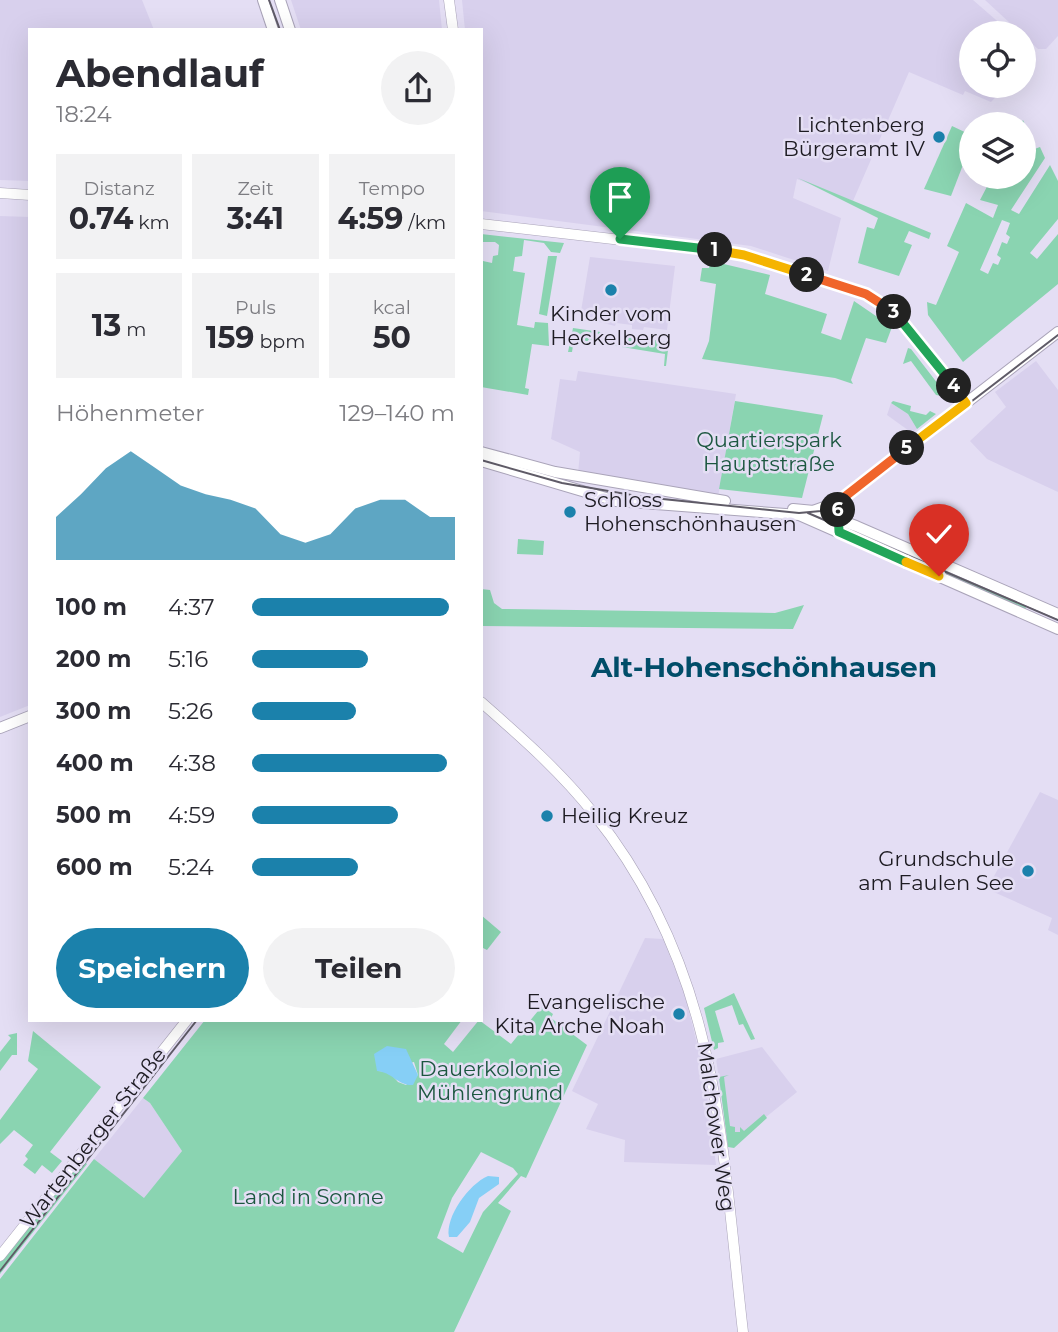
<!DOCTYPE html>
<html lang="de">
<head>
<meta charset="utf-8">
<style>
	body { margin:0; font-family:Montserrat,sans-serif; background:#f2f2f3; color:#2b2b33; height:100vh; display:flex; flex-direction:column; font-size:26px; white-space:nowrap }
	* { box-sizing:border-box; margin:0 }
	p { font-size:23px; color:#7c7c81 }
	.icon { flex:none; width:38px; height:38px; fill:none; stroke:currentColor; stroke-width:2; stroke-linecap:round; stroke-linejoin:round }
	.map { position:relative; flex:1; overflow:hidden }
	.panel { position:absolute; left:28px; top:28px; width:455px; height:994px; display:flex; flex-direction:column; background:#fff; border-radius:0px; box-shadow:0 7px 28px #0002 }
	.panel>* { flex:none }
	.buttons { position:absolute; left:959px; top:21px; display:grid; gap:14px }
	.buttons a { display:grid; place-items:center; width:77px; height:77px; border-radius:50%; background:#fff; box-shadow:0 7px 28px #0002; font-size:35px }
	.pin { position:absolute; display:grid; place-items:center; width:60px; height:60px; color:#fff; margin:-72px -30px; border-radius:50% 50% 50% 0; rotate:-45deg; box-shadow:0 0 7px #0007 }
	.pin .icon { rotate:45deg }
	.km { position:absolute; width:35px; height:35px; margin:-18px; border-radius:50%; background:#222; color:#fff; font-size:19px; line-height:35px; text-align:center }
	.round { display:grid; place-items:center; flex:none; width:74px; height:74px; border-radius:37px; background:#f2f2f3 }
	.overview { display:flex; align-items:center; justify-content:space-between; height:119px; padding:0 28px }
	h1 { font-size:38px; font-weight:700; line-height:52px }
	.metrics { display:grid; grid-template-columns:repeat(3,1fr); gap:10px; height:119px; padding:7px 28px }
	.metrics div { display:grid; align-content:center; border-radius:0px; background:#f2f2f3; text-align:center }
	.metrics b { font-size:30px; font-weight:700 }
	.metrics small { font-size:19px; font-weight:400 }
	.metrics p { font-size:19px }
	.chart { height:196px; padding:14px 28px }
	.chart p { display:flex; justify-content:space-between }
	.chart svg { width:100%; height:126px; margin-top:7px; fill:#1b81ab; opacity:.7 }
	.button { display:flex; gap:14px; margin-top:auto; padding:14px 28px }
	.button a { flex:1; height:80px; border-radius:42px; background:#1b81ab; color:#fff; font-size:28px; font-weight:700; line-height:80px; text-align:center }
	.button a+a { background:#f2f2f3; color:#2b2b33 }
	ul { padding:0 28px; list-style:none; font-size:23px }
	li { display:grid; grid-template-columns:112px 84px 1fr; align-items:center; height:52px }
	li i { height:18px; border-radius:9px; background:#1b81ab }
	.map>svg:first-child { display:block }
</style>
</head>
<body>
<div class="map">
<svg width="1058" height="1332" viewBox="0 0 1058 1332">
	<rect width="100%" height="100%" fill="#e4def4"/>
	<g fill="#d8d0ed">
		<path d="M 0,0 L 142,0 L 154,30 L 30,30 L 30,181 L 0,180 Z"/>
		<path d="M 291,0 L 439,0 L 442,30 L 301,30 Z"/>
		<path d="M 462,0 L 973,0 L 1011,33 L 971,33 L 971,86 L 1006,86 L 991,102 L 965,91 L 963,95 L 909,72 L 853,201 L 797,179 L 793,198 L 841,218 L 828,271 L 751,246 L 481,211 L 481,30 L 465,30 Z"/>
		<path d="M 985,0 L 1058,0 L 1058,36 L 1046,49 L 1038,49 Z"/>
		<path d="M 0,216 L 30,217 L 30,705 L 0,717 Z"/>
		<path d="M 590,257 L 675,266 L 667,330 L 644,327 L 643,330 L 632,329 L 632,325 L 616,323 L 615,326 L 580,317 Z"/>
		<path d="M 1036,361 L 1058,390 L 1058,492 L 987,459 L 970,441 L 1006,407 L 995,392 Z"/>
		<path d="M 578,371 L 736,394 L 718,497 L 578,474 L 580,452 L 551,439 L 560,379 L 576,381 Z"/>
		<path d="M 891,403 L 908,414 L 917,429 L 912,433 L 887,415 Z"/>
		<path d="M 1040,792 L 1058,800 L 1058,935 L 1048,930 L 1052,918 L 987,889 Z"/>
		<path d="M 645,938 L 663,939 L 684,991 L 704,1072 L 716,1165 L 624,1162 L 625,1140 L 586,1129 L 598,1104 L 572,1091 Z"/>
		<path d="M 762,1047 L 797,1092 L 741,1137 L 726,1125 L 716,1059 Z"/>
		<path d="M 143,1098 L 150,1103 L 182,1151 L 144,1199 L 94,1159 Z"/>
	</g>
	<g fill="#8ad4b1" fill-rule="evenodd">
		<path d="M 1023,120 L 1032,141 L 1026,144 L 1029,151 L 1040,147 L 1045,158 L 1011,210 L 1019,214 L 1050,165 L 1058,181 L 1058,219 L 1030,253 L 1037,259 L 1058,234 L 1058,284 L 963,362 L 928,315 L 927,302 L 936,305 L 959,252 L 947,246 L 966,203 L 993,218 L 998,205 L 980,200 L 992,177 L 1024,177 L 1024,124 L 1021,124 ZM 1002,220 L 1010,223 L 1006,234 L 1010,237 L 1007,244 L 1002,242 L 997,255 L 1001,258 L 998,265 L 993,263 L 988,274 L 980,270 Z"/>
		<path d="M 952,126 L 971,135 L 971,144 L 951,196 L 924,189 Z"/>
		<path d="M 798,178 L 931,233 L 929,239 L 909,231 L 904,242 L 912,245 L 899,276 L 858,263 L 867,227 L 874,229 L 878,218 Z"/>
		<path d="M 481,234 L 564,243 L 560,253 L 551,252 L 544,243 L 524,240 L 522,256 L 515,257 L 513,271 L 525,273 L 517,325 L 534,328 L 535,322 L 548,323 L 549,346 L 532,344 L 525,388 L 529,389 L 528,395 L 481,387 L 481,250 L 483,261 L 492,263 L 493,256 L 498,255 L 499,245 L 495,242 L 481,242 Z"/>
		<path d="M 548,256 L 557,256 L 547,316 L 539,314 Z"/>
		<path d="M 711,261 L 770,275 L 765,294 L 827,314 L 821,333 L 841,340 L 854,301 L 892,327 L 886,343 L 866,338 L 851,380 L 853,384 L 835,378 L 702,359 L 709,341 L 716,284 L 700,281 L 702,268 L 709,268 Z"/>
		<path d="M 573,328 L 669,342 L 666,366 L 664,366 L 665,354 L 585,341 L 574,339 L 572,352 L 568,352 Z"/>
		<path d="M 908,348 L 911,349 L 948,397 L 936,395 L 911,361 L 903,364 Z"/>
		<path d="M 735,401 L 823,415 L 802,498 L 719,489 Z"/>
		<path d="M 893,401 L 911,406 L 910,411 L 926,415 L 930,411 L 936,414 L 917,429 L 908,414 L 891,403 Z"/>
		<path d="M 857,531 L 1028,602 L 1024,612 L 854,536 Z"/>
		<path d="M 518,539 L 544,541 L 543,555 L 517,554 Z"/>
		<path d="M 481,589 L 490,590 L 494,603 L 502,609 L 775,613 L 804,605 L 793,629 L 481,626 Z"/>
		<path d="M 481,915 L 501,932 L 487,950 L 481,947 Z"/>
		<path d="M 734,993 L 755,1039 L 751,1040 L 743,1024 L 739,1025 L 732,1005 L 715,1011 L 724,1042 L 718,1043 L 718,1048 L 714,1050 L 704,1008 Z"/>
		<path d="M 542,1006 L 553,1014 L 551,1018 L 587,1045 L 526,1178 L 521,1176 L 498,1203 L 511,1211 L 454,1332 L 0,1332 L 0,1279 L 94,1159 L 144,1198 L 182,1151 L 150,1103 L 143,1098 L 205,1020 L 462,1020 L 444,1044 L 453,1052 L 479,1020 L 511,1044 ZM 414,1062 L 418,1075 L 406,1085 L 398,1082 L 389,1072 L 378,1071 ZM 481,1152 L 513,1168 L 518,1174 L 483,1212 L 463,1253 L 437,1238 L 452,1198 Z"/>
		<path d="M 33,1031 L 101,1087 L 50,1152 L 62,1161 L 52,1173 L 42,1165 L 35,1174 L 23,1165 L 28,1159 L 25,1156 L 33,1145 L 14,1130 L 0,1144 L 0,1120 L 38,1069 L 28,1061 Z"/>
		<path d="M 17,1033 L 17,1055 L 12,1055 L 0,1071 L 0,1052 L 11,1038 L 8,1035 Z"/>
		<path d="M 729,1075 L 724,1077 L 730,1126 L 735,1127 L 735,1132 L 740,1132 L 740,1127 L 744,1131 L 764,1114 L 767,1118 L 734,1148 L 728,1147 L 719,1077 Z"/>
		<path d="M 81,1159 L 87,1164 L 0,1274 L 0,1262 Z"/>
	</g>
	<g fill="#86cff6">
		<path d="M 387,1046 L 406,1049 L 418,1075 L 413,1085 C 398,1086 392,1072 377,1071 L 374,1054 Z"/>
		<path d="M 488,1176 L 499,1177 L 499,1184 L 479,1198 L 470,1222 L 457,1237 L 449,1237 C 445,1217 469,1184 488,1176 Z"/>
	</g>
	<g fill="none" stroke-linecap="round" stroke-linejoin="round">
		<defs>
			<g id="tertiary">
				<path d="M 449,0 L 453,30"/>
				<path d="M 0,193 L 30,195"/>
				<path d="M 481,224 L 735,253 L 847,287 L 881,302 L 898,316 L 966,403"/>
				<path d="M 481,702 C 521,737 561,772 594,814 C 720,971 721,1142 743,1332"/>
				<path d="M 0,1256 L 187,1020"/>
			</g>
			<g id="secondary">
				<path d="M 263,0 L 273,30"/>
				<path d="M 280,0 L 290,30"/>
				<path d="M 481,452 L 555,472 L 725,501"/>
				<path d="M 481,461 L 616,501 L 799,515 L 1058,629"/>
				<path d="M 793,509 L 814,511 L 856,526 L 1058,614"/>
				<path d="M 813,511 L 838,502 L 1058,332"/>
				<path d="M 0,728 L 30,716"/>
			</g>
		</defs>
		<use href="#tertiary" stroke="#aaa4b9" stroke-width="11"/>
		<use href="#secondary" stroke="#aaa4b9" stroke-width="12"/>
		<use href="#tertiary" stroke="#fff" stroke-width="10"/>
		<use href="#secondary" stroke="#fff" stroke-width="10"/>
		<g stroke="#5f5b67" stroke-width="2">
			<path d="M 269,0 L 280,30"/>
			<path d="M 481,460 L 562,483 L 643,497 L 799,513 L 821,511 L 847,497 L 1058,335"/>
			<path d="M 808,513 L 1058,620"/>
			<path d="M 0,1271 L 197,1020"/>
		</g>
	</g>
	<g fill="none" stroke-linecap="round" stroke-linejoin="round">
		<defs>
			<path id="split-1" d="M 620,239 L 715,250"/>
			<path id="split-2" d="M 715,250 L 744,255 L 807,275"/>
			<path id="split-3" d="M 807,275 L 866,294 L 894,312"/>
			<path id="split-4" d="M 894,312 L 954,386"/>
			<path id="split-5" d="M 907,448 L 966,403 L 954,386"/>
			<path id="split-6" d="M 838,510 L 838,502 L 907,448"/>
			<path id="split-7" d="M 838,510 L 839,532 L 906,562"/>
			<path id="split-8" d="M 906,562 L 939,576"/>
		</defs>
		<use href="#split-1" stroke="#fff" stroke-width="14"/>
		<use href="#split-2" stroke="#fff" stroke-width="14"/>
		<use href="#split-3" stroke="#fff" stroke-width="14"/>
		<use href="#split-4" stroke="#fff" stroke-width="14"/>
		<use href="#split-5" stroke="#fff" stroke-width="14"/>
		<use href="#split-6" stroke="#fff" stroke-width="14"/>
		<use href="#split-7" stroke="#fff" stroke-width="14"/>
		<use href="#split-8" stroke="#fff" stroke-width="14"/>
		<use href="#split-1" stroke="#22a559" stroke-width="9"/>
		<use href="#split-2" stroke="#f5b400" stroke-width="9"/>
		<use href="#split-3" stroke="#f0652b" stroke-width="9"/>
		<use href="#split-4" stroke="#22a559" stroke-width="9"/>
		<use href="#split-5" stroke="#f5b400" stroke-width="9"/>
		<use href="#split-6" stroke="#f0652b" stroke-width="9"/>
		<use href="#split-7" stroke="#22a559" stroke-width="9"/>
		<use href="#split-8" stroke="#f5b400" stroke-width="9"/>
	</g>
	<g fill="#1b81ab" stroke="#e4def4" stroke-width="2.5">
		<circle cx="939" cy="137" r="7"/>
		<circle cx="611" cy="290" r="7"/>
		<circle cx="570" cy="512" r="7"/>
		<circle cx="547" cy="816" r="7"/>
		<circle cx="1028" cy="871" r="7"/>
		<circle cx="679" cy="1014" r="7"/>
	</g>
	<g text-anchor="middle" stroke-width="5" stroke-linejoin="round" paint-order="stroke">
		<g font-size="21" fill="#1d1b22" stroke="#e4def4" text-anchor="end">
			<text x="925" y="132">Lichtenberg<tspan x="925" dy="24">Bürgeramt IV</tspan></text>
			<text x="611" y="321" text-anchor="middle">Kinder vom<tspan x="611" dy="24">Heckelberg</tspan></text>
			<text x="584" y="507" text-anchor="start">Schloss<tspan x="584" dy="24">Hohenschönhausen</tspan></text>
			<text x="561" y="823" text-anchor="start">Heilig Kreuz</text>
			<text x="1014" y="866">Grundschule<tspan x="1014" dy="24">am Faulen See</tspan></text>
			<text x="665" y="1009">Evangelische<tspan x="665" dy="24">Kita Arche Noah</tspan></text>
		</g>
		<g font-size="21" fill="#1c5740" stroke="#e4def4">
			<text x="769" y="447">Quartierspark<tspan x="769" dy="24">Hauptstraße</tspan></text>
			<text x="490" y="1076">Dauerkolonie<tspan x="490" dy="24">Mühlengrund</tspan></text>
			<text x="308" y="1204">Land in Sonne</text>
		</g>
		<g font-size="21" fill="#1d1b22" stroke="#e4def4">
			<text transform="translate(716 1127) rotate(82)" y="7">Malchower Weg</text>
			<text transform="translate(93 1138) rotate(-52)" y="7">Wartenberger Straße</text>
		</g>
		<g font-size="28" font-weight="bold" fill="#014d69" stroke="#e4def4">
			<text x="764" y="677">Alt-Hohenschönhausen</text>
		</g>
	</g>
</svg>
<div class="buttons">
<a><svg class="icon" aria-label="locate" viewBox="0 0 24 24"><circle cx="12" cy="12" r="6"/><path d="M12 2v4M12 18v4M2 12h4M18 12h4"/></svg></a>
<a><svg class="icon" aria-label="layers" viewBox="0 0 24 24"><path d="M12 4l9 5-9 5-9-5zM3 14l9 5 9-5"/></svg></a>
</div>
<div class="pin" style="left:620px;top:239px;background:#1e9e55"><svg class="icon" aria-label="arrive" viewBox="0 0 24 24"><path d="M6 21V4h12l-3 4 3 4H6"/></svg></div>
<div class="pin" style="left:939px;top:576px;background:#d93025"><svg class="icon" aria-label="check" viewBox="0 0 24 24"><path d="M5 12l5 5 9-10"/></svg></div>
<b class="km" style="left:715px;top:250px">1</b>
<b class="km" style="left:807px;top:275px">2</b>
<b class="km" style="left:894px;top:312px">3</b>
<b class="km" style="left:954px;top:386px">4</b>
<b class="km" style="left:907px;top:448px">5</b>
<b class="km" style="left:838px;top:510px">6</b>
<section class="panel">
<div class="overview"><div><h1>Abendlauf</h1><p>18:24</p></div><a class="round"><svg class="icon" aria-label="share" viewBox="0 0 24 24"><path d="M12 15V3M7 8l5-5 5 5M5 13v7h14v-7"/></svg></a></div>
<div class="metrics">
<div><p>Distanz</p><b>0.74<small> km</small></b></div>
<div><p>Zeit</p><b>3:41</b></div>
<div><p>Tempo</p><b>4:59<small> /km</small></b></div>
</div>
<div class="metrics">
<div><b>13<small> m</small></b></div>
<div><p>Puls</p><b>159<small> bpm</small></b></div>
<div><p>kcal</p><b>50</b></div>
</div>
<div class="chart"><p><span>Höhenmeter</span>129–140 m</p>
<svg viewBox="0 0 160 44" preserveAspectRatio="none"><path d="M0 44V29L10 21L20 12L30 6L40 12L50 18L60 21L70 23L80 26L90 35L100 38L110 35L120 26L130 23L140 23L150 29L160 29V44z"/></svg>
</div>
<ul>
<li><b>100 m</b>4:37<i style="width:97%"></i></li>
<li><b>200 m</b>5:16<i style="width:57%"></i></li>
<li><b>300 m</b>5:26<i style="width:51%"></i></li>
<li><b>400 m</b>4:38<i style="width:96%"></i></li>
<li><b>500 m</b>4:59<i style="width:72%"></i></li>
<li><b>600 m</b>5:24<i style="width:52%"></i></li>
</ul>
<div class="button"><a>Speichern</a><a>Teilen</a></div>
</section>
</div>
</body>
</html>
